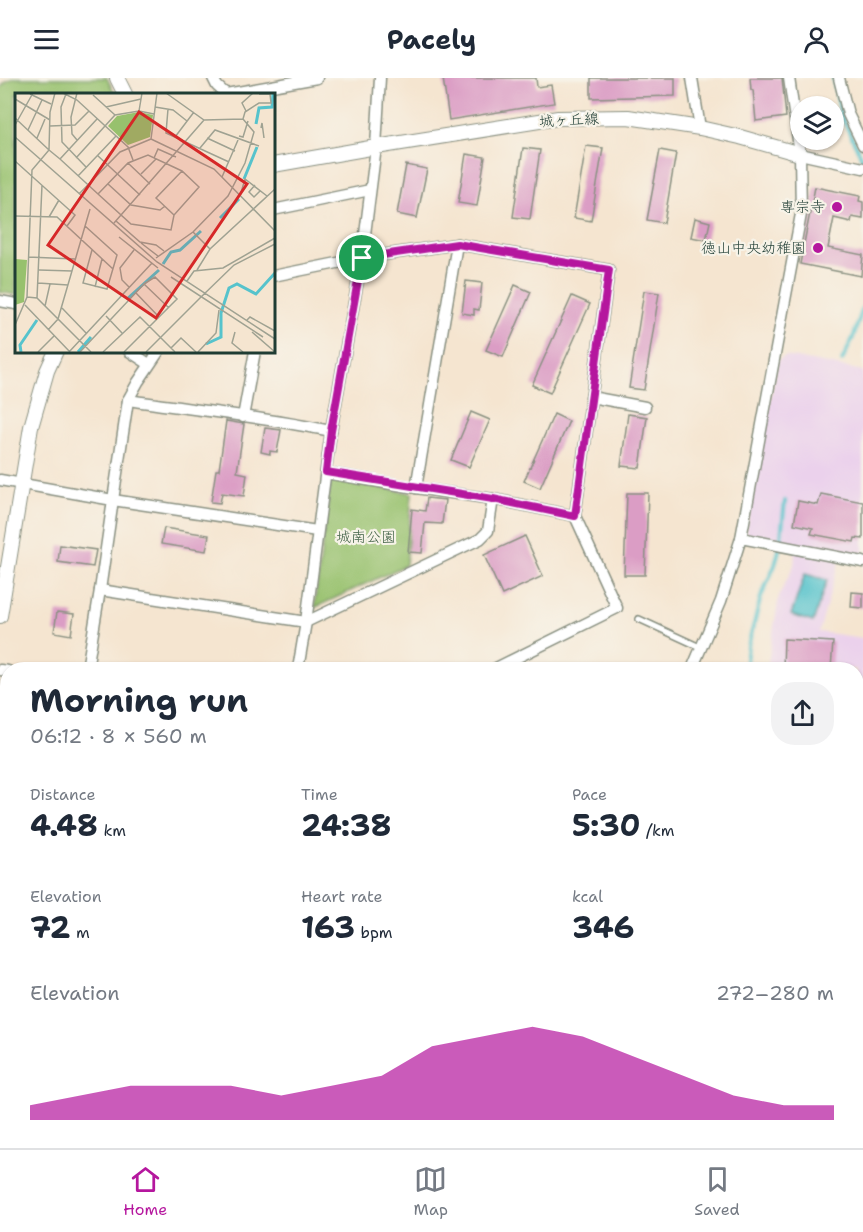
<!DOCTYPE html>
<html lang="en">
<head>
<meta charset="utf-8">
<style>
	body { margin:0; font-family:"Shantell Sans","Klee One",sans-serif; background:#f2f2f3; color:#1f2937; height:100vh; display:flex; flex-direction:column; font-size:22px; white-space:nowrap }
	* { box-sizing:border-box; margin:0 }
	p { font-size:20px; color:#747a83 }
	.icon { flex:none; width:33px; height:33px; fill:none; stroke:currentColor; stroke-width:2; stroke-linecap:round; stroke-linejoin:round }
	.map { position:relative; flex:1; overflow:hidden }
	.side { position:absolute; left:0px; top:584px; width:864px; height:488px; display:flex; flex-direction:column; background:#fff; border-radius:24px 24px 0 0; box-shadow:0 2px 4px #0004 }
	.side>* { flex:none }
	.controls { position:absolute; left:790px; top:18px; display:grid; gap:12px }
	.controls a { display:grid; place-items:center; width:54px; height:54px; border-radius:50%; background:#fff; box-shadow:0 2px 4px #0004; font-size:30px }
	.pin { position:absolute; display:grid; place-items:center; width:51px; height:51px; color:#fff; margin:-26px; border:3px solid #fff; border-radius:50%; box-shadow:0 2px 6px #0007 }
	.round { display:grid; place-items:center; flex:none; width:63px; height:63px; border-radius:24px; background:#f2f2f3 }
	.head { display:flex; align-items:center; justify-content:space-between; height:102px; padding:0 30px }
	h1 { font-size:33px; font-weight:700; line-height:45px }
	.stats { display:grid; grid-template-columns:repeat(3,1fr); gap:9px; height:102px; padding:6px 30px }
	.stats div { display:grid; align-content:center }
	.stats b { font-size:30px; font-weight:700 }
	.stats small { font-size:16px; font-weight:400 }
	.stats p { font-size:16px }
	.chart { height:168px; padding:12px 30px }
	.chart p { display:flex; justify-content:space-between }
	.chart svg { width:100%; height:108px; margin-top:6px; fill:#b5179e; opacity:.7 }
	header { display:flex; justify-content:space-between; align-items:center; height:78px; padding:0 30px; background:#fff; font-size:27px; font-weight:700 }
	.tab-bar { display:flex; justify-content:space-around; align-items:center; height:84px; border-top:2px solid #e0e1e3; background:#fff; font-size:16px; color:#747a83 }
	.tab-bar a { display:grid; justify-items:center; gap:3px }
	.tab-bar .selected { color:#b5179e }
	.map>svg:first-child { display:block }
</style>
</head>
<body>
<header><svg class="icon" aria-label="menu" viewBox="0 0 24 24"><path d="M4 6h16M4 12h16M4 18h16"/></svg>Pacely<svg class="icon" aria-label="person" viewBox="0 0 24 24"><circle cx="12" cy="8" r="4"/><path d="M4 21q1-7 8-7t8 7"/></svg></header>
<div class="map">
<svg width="863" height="1070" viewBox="0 0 863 1070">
	<rect width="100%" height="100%" fill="#f7f3e8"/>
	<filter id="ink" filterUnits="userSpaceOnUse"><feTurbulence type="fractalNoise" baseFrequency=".0167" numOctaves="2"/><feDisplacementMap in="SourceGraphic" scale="12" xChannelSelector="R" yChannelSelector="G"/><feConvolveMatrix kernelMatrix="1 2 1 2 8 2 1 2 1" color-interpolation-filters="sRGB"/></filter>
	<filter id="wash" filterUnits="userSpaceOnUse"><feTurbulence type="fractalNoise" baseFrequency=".008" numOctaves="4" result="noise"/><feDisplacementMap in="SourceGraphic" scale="24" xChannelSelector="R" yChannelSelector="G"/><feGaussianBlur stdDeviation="1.35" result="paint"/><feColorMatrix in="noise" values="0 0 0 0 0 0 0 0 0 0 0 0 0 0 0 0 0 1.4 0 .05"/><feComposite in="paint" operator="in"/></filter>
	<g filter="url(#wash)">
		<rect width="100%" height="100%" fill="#f5e5d0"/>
		<g fill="#ebd1ec">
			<path d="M 786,278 L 863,293 L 863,480 L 841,477 L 819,554 L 863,560 L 863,641 L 857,641 L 856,591 L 767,591 L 779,518 L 794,487 L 795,477 L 791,466 L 751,459 L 746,455 L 778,282 Z"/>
			<path d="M 0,898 L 8,900 L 8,1064 L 154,1064 L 143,1070 L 0,1070 Z"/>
		</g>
		<g fill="#97c16d" stroke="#5b7f50" stroke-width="1.5">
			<path d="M 14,0 L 107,0 L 115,16 L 16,16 L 16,217 L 0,214 L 0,10 L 7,3 Z"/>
			<path d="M 331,401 L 412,415 L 406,487 L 314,530 Z"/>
		</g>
		<path fill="#56c3cc" stroke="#3a8080" stroke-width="1.5" d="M 805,496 L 827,502 L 813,544 L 791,537 Z"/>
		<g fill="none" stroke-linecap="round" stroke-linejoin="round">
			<g stroke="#56c3cc" stroke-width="4">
				<path d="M 833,0 L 841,37 L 863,82"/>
				<path d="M 842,283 L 853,260 L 863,229"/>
				<path d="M 745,591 L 748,568 L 761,519 L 775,487 L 780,468 L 785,423"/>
				<path d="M 632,1070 L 633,1064"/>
			</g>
		</g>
		<g id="blocks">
			<g fill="#db9dc5">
				<path d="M 443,0 L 536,0 L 537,9 L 551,7 L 554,25 L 449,42 Z"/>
				<path d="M 591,0 L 675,0 L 675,18 L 591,20 Z"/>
				<path d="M 750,0 L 782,0 L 786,39 L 756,43 L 753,12 L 751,12 Z"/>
				<path d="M 586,68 L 603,70 L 591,143 L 574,140 Z"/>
				<path d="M 523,70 L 540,72 L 530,141 L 513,139 Z"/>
				<path d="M 660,72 L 676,75 L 664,145 L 647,142 Z"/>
				<path d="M 466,76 L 485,79 L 477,128 L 458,125 Z"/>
				<path d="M 406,87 L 427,91 L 417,140 L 397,136 Z"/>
				<path d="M 815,109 L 860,118 L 859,123 L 863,124 L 863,141 L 852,139 L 851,144 L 834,140 L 828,170 L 863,177 L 861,198 L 800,186 Z"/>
				<path d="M 695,140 L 710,144 L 706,162 L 691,159 Z"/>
				<path d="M 466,203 L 482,205 L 479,232 L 474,231 L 474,237 L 462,235 Z"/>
				<path d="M 515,207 L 531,214 L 503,279 L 486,272 Z"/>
				<path d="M 644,213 L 659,215 L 644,312 L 629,310 Z"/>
				<path d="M 572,218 L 590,226 L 550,315 L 532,307 Z"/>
				<path d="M 471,334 L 490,342 L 469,389 L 451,382 Z"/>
				<path d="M 554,336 L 569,343 L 540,410 L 524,403 Z"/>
				<path d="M 628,336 L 647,339 L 640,390 L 621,388 Z"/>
				<path d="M 226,343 L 244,346 L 237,394 L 247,396 L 244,418 L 222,415 L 220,425 L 211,424 L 216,392 L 219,392 Z"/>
				<path d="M 265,350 L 281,352 L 277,374 L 270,373 L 270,376 L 261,374 Z"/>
				<path d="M 627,415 L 648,415 L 645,497 L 624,497 Z"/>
				<path d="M 821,416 L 863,424 L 863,461 L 855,460 L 854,464 L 811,456 L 813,450 L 794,446 L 798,423 L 818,427 Z"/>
				<path d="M 427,420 L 445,422 L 442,446 L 425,445 L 422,475 L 408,474 L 412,431 L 425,433 Z"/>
				<path d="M 164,450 L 209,457 L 206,473 L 161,466 Z"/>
				<path d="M 525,458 L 543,498 L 502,517 L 484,477 Z"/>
				<path d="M 60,467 L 96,472 L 93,489 L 58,484 Z"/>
				<path d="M 852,514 L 863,515 L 863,530 L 851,529 Z"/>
				<path d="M 57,534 L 74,536 L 71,557 L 54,554 Z"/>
				<path d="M 784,561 L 833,564 L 831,591 L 783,591 Z"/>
			</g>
		</g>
	</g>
	<g filter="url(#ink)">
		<use href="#blocks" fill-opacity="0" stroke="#8a9182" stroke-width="1.5"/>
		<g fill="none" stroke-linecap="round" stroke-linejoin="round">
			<defs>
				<path id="service" d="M 639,541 L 702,570"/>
				<g id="minor">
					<path d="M 213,0 L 217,8 L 226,16 L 317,0"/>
					<path d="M 692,0 L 700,50"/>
					<path d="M 839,0 L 848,36 L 863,67"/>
					<path d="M 800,76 L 863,90"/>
					<path d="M 273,132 L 370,112"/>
					<path d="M 457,166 L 416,410 L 493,421 L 575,438"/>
					<path d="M 273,198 L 362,180 L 457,166 L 609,192 L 575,438 L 617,530 L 494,591"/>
					<path d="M 0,223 L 16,226"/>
					<path d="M 129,273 L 149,286"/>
					<path d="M 591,319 L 645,329"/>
					<path d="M 128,322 C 196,332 264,339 331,353"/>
					<path d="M 243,339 L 255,273"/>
					<path d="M 326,395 L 416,410"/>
					<path d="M 0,402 L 113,422 L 317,453"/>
					<path d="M 741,460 L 863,484"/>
					<path d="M 100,512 L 306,544 L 480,461 L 488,453 L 493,421"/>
					<path d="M 87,591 L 100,512 L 113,422 L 128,322 L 138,304 L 159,273"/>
					<path d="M 298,591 L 306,544 L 331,353 L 362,180 L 376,69 L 380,0"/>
					<path d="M 692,591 L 721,523 L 741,460 L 801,136 L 800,76 L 789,0"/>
					<path d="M 0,592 L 8,593"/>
					<path d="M 0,800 L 8,802"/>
					<path d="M 856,879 L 863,881"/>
					<path d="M 0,890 L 8,891"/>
					<path d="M 856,962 L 863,963"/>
					<path d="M 856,1047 L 863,1048"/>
					<path d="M 302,1064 L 304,1070"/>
					<path d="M 387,1064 L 389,1070"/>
					<path d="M 476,1064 L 478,1070"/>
					<path d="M 594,1064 L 595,1070"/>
					<path d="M 154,1070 L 164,1064"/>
					<path d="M 648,1070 L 650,1064"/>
				</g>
				<g id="tertiary">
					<path d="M 117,0 L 125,16"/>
					<path d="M 273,87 L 376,69 L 558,40 L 628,39 L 700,50 L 740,59 L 800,76"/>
					<path d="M 0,538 L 31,349 L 47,293 L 56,273"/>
					<path d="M 202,1064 L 205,1070"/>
				</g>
				<g id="trunk">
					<path d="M 0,685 L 8,687"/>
					<path d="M 0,704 L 8,705"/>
					<path d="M 856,752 L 863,752"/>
					<path d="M 856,766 L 863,766"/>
					<path d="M 856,781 L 863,781"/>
					<path d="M 856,794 L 863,795"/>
				</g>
			</defs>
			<use href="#service" stroke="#8a9182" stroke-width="8"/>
			<use href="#minor" stroke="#8a9182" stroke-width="13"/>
			<use href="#tertiary" stroke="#8a9182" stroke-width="16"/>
			<use href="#trunk" stroke="#8a9182" stroke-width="20"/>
			<use href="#service" stroke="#fff" stroke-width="5"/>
			<use href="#minor" stroke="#fff" stroke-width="10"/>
			<use href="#tertiary" stroke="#fff" stroke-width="14"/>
			<use href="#trunk" stroke="#fff" stroke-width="18"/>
		</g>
	</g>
	<g fill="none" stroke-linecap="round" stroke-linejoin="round" filter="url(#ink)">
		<defs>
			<path id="route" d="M 457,166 L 609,192 L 575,438 L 493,421 L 326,394 L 331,353 L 362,180 Z"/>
		</defs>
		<use href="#route" stroke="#fff" stroke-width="12"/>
		<use href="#route" stroke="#b5179e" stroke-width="8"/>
	</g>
	<g fill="#b5179e" stroke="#f7f3e8" stroke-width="2">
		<circle cx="837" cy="129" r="6"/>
		<circle cx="818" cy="170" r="6"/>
	</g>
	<g text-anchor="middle" stroke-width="4.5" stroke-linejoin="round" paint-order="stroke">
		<g font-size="15" fill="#1f3d34" stroke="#f7f3e8">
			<text transform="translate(569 42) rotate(-3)" y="5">城ヶ丘線</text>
		</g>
		<g font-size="15" fill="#1f3d34" stroke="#f7f3e8" text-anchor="end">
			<text x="825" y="134">専宗寺</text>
			<text x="806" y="175">徳山中央幼稚園</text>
		</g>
		<g font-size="15" fill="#3d5e42" stroke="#f7f3e8">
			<text x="366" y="464">城南公園</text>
		</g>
	</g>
	<g transform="translate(15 15)">
		<rect width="260" height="260" fill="#f5e5d0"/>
		<path d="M 124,19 L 138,22 L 135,44 L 113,52 L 93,33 L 102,23 ZM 0,166 L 12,167 L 9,209 L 0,212 Z" fill="#97c16d"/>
		<path fill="none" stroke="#56c3cc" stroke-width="3" d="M 241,31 L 244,15 L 257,14 L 258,0M 229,86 L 242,54M 205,125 L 224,106M 148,171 L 156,159 L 165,157 L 186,138M 112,206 L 144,177M 191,251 L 206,244 L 206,220 L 214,195 L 222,191 L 241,201 L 260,180M 6,259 L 5,252 L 22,227M 63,259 L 76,244"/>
		<path fill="none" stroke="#9fa292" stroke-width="1.5" d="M 48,0 L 62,7 L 113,54 L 118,67M 15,1 L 36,11M 51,1 L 46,14 L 47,49 L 71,74M 78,2 L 100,22M 0,6 L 35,27M 91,14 L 126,6M 140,14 L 158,17 L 172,28M 153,16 L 151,40 L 214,69M 124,18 L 127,0M 231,18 L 227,10 L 238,0M 0,25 L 34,57 L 45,66 L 83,101 L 116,131 L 156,137 L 159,122 L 184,94 L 167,78 L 133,62 L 113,70 L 83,101M 228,26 L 230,19 L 244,10 L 256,10 L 255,1 L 244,1M 0,32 L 18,0M 35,33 L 60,32 L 74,18M 246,35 L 247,30 L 249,45M 13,37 L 27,7M 224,43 L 228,44 L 233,28M 0,44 L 142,169 L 260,246M 160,44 L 179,19M 22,45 L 30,26M 192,45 L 220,58M 136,46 L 199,76 L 260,138M 136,46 L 142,0M 62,47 L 57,41 L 56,24 L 62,0M 185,55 L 200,37 L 244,53M 82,62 L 125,102M 61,65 L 100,22 L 124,18 L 139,21M 139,65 L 143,56 L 161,64M 45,66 L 82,26M 0,68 L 60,122 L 52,133M 113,70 L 135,91M 126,81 L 141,66M 63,83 L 101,43M 207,84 L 223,47M 93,91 L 116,112 L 145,117 L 150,113M 240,92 L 234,99 L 239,104 L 245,98M 64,101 L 105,59 L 136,46M 225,103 L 230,86 L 252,103M 159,122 L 141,105 L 167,78M 0,123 L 42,124 L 98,176M 34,124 L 44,107M 101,128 L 125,149 L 141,152 L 149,158M 99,130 L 189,27M 70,133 L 102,162 L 92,196 L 68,190 L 77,157M 178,139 L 195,156M 104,144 L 143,175M 126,150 L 143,163M 13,164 L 60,166M 141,165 L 178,139 L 213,103 L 230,70 L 239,39 L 228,26 L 189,27 L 151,0M 24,177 L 57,178M 182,177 L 195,156 L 260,96M 156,184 L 248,244M 172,188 L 179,178 L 208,175 L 260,145M 23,190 L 53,192M 80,194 L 87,166M 114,194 L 107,187 L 105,175 L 119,157M 121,200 L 144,224M 12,204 L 22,205 L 76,259M 22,205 L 27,92M 185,205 L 219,172 L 260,151M 10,212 L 55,259M 30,213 L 35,191M 47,215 L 72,241M 91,223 L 107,240M 232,227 L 235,224 L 260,238M 0,232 L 12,204 L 17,77 L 34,57 L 35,19 L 40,0M 33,237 L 43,226 L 75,116M 220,239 L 217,250 L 228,259M 237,239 L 260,259M 156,255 L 166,245 L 181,259M 23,259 L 39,243M 54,259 L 137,170M 65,259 L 129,191 L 154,215M 88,259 L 125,224 L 160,259M 109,259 L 162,206 L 140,184 L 129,191M 131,259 L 185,205M 183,259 L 201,240 L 204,217"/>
		<path fill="#d62828" fill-opacity="0.15" stroke="#d62828" stroke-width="3" d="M 124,19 L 232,91 L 141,225 L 33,152 Z"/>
		<rect width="260" height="260" fill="none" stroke="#1f3d34" stroke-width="3"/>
	</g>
</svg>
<div class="controls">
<a><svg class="icon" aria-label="layers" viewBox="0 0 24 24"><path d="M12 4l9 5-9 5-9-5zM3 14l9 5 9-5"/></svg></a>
</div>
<div class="pin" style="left:362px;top:180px;background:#1e9e55"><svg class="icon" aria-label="arrive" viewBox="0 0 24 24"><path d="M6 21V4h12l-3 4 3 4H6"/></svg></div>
<section class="side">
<div class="head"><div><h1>Morning run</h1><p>06:12 · 8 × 560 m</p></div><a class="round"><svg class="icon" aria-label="share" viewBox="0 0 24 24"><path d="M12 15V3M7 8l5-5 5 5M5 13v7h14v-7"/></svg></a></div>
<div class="stats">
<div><p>Distance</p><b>4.48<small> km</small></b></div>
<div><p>Time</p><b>24:38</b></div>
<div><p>Pace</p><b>5:30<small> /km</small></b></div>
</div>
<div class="stats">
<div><p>Elevation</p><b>72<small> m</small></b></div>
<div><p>Heart rate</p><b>163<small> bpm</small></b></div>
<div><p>kcal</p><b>346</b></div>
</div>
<div class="chart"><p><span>Elevation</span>272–280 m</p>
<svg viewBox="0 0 160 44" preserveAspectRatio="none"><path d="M0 44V38L10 34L20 30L30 30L40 30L50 34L60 30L70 26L80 14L90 10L100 6L110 10L120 18L130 26L140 34L150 38L160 38V44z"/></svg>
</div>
</section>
</div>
<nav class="tab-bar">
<a class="selected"><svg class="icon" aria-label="home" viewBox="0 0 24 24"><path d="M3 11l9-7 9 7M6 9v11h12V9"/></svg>Home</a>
<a><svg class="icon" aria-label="map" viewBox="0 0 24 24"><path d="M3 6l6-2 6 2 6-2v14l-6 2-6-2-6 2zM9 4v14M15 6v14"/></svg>Map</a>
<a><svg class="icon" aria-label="saved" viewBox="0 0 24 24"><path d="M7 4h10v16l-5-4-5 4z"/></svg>Saved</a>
</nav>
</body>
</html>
